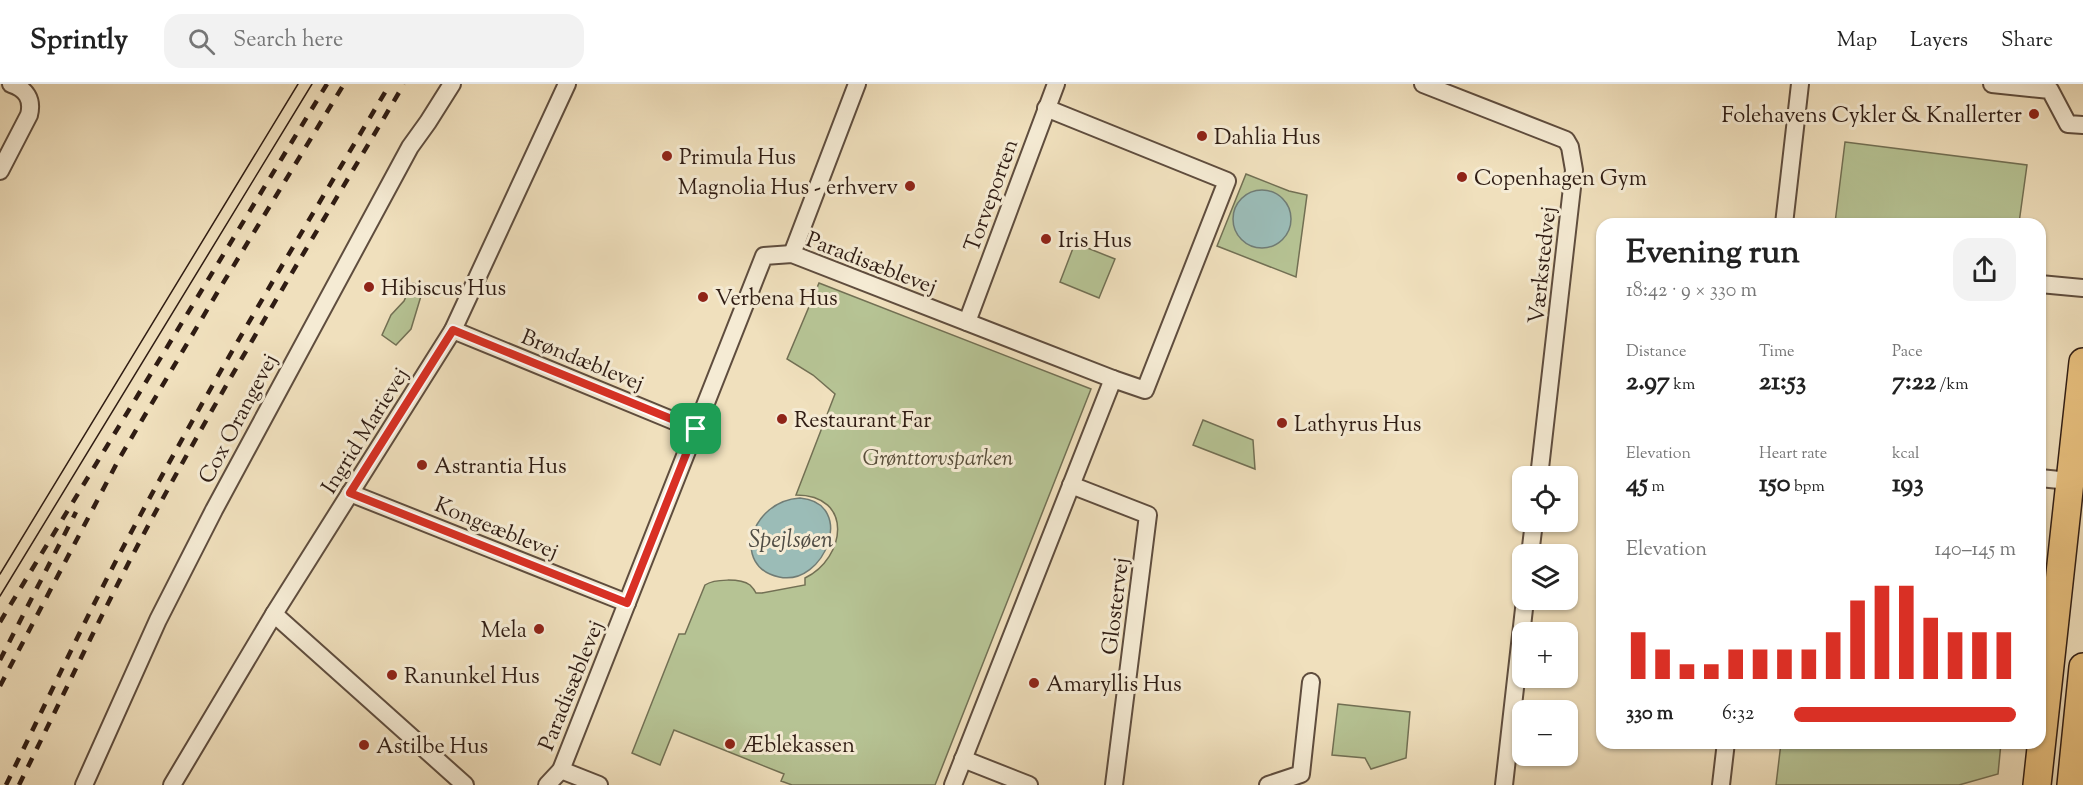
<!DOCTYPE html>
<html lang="en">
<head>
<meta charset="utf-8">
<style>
	body { margin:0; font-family:"Sorts Mill Goudy",serif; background:#f2f2f2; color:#222; height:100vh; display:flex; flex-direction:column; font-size:22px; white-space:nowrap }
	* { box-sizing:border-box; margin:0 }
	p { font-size:20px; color:#767676 }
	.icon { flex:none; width:33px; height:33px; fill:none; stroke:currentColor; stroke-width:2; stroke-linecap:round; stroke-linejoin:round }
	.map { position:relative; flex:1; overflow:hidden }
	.details { position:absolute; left:1596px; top:134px; width:450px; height:531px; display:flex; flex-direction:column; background:#fff; border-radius:18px; box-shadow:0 2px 4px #0004 }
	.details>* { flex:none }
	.tools { position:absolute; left:1512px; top:382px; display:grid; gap:12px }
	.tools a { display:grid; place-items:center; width:66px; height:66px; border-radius:12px; background:#fff; box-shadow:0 2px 4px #0004; font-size:30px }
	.pin { position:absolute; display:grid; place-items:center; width:51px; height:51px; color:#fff; margin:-26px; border-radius:12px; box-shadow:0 3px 9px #0006 }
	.round { display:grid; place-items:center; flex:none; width:63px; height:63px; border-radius:18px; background:#f2f2f2 }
	.summary { display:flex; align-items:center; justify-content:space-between; height:102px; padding:0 30px }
	h1 { font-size:33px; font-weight:800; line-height:45px }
	.stats { display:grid; grid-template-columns:repeat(3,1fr); gap:9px; height:102px; padding:6px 30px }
	.stats div { display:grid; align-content:center }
	.stats b { font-size:26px; font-weight:800 }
	.stats small { font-size:16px; font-weight:400 }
	.stats p { font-size:16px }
	.chart { height:168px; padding:12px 30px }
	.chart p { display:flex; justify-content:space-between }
	.chart svg { width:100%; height:108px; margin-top:6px; stroke:#d93025; stroke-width:6 }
	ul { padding:0 30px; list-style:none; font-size:20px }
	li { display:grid; grid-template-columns:96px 72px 1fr; align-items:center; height:45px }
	li i { height:15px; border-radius:8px; background:#d93025 }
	header { display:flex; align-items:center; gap:36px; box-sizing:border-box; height:84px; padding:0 30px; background:#fff; border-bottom:2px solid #e0e0e0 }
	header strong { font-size:28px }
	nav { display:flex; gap:33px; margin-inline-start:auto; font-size:21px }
	.search { width:420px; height:54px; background:#f2f2f2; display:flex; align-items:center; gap:15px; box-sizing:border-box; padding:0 21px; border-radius:18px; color:#767676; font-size:22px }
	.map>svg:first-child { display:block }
</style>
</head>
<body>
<header>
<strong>Sprintly</strong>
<div class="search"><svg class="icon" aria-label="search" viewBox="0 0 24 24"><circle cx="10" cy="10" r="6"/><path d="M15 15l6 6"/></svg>Search here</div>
<nav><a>Map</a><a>Layers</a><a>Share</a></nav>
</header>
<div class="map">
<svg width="2083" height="701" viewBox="0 0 2083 701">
	<rect width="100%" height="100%" fill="#f0e0bd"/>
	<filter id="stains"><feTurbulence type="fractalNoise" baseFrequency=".00333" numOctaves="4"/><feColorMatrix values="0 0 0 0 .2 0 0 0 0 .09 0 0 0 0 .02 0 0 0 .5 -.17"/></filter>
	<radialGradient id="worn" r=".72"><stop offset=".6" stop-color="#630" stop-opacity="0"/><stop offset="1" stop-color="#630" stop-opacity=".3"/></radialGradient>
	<g fill="#b6c394" stroke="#727054" stroke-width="1.5">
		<path d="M 1845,58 L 2027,81 L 2019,139 L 1835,139 Z"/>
		<path d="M 1246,90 L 1289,107 L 1307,111 L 1296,193 L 1217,162 Z"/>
		<path d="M 1075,159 L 1115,175 L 1099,214 L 1060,198 Z"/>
		<path d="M 412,199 L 424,202 L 411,245 L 396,261 L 382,251 L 391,231 L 404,217 Z"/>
		<path d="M 819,199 L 1091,305 L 935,701 L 792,701 L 781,697 L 784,690 L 674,646 L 660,681 L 632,669 L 679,550 L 685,550 L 705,501 C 714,495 740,494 750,501 C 751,502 755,507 756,509 L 762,509 L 805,501 L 805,494 C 846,474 854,411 796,411 L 835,310 L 813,291 L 787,275 Z"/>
		<path d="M 1203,336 L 1253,356 L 1255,385 L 1193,361 Z"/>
		<path d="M 1338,620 L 1410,628 L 1406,674 L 1371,685 L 1365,674 L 1332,671 Z"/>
		<path d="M 1781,659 L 1781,658 L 2001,659 L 1998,690 L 1959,701 L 1776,701 Z"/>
	</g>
	<g fill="#9bbcb7" stroke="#707c75" stroke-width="1.5">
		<circle cx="1262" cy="135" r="29"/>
		<path d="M 800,414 C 857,419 825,503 779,493 C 731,483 750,417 800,414 Z"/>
	</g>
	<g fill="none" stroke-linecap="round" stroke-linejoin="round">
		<defs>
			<g id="street">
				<path d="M 1423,0 L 1566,56 L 1570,63 L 1574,86 L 1539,393"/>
				<path d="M 1992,0 L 2050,6 L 2068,40 L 2083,41"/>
				<path d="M 0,87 L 29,31 C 33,15 26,5 11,0"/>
				<path d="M 1784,140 L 1800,0"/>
				<path d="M 792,170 L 857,0"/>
				<path d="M 2040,200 L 2083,204"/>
				<path d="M 967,238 L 1056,0"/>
				<path d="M 453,246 L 696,346"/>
				<path d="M 2040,394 L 2069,397"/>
				<path d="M 1071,401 L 1148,431 L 1114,701"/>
				<path d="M 350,409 L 627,519"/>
				<path d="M 1530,471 L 1534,438"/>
				<path d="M 274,530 L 465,701"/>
				<path d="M 963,675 L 1029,701"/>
				<path d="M 561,686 L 599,701"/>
				<path d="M 84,701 L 158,536 L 214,426 L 410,63 L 428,38 L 452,0"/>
				<path d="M 172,701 L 274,530 L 453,246 L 567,0"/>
				<path d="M 547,701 L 561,686 L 764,172 L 792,170 L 1113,295"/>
				<path d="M 953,701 L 1113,295 L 1145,306 L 1227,97 L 1046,24"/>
				<path d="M 1268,701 L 1301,690 L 1311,598"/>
				<path d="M 1504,701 L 1525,516"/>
				<path d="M 1721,701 L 1726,658"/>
			</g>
			<g id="primary">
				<path d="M 2037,701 L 2083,278"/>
				<path d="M 2071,701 L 2083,583"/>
			</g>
		</defs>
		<use href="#street" stroke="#5f4d3e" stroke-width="20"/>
		<use href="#primary" stroke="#2f1c13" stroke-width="30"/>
		<use href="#street" stroke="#f5ebd4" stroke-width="16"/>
		<use href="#primary" stroke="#e8c07e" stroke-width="27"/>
		<g stroke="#2f1c13" stroke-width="1.5">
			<path d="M 0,490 L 298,0"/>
			<path d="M 0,512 L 312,0"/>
		</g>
		<g stroke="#2f1c13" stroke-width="4.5" stroke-dasharray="10 10" stroke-linecap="butt">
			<path d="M 0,538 L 327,0"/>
			<path d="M 0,576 L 76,428"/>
			<path d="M 0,602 L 119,375 L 217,209 L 344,0"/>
			<path d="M 6,701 C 43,625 79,548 118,473 C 203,312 297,156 390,0"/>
			<path d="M 19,701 C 62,614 103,526 149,440 C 229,291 318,146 404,0"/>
		</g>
	</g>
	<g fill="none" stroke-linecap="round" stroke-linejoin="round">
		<defs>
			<path id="route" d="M 453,246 L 696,345 L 627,519 L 350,409 Z"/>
		</defs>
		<use href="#route" stroke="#fff" stroke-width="12"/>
		<use href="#route" stroke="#d93025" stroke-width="8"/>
	</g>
	<g fill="#8f2418" stroke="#f5ebd4" stroke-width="2">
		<circle cx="2034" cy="30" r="6"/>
		<circle cx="1202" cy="52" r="6"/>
		<circle cx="667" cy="72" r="6"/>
		<circle cx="1462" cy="93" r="6"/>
		<circle cx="910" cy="102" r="6"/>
		<circle cx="1046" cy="155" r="6"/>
		<circle cx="369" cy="203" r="6"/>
		<circle cx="703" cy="213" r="6"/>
		<circle cx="782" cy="335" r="6"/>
		<circle cx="1282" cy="339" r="6"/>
		<circle cx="422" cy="381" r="6"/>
		<circle cx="539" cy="545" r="6"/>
		<circle cx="392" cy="591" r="6"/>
		<circle cx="1034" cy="599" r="6"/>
		<circle cx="730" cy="660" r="6"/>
		<circle cx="364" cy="661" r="6"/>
	</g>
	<g text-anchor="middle" stroke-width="6" stroke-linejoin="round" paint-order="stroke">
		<g font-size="22" fill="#2f1c13" stroke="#f5ebd4" text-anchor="start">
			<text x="2022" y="38" text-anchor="end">Folehavens Cykler &amp; Knallerter</text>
			<text x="1214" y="60">Dahlia Hus</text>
			<text x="679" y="80">Primula Hus</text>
			<text x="1474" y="101">Copenhagen Gym</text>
			<text x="898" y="110" text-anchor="end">Magnolia Hus - erhverv</text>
			<text x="1058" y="163">Iris Hus</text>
			<text x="381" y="211">Hibiscus Hus</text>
			<text x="715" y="221">Verbena Hus</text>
			<text x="794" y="343">Restaurant Far</text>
			<text x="1294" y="347">Lathyrus Hus</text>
			<text x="434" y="389">Astrantia Hus</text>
			<text x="527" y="553" text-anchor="end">Mela</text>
			<text x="404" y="599">Ranunkel Hus</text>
			<text x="1046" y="607">Amaryllis Hus</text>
			<text x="742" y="668">Æblekassen</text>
			<text x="376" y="669">Astilbe Hus</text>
		</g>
		<g font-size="22" fill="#2f1c13" stroke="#f5ebd4">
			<text transform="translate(990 111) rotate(-70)" y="8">Torveporten</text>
			<text transform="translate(872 178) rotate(21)" y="8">Paradisæblevej</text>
			<text transform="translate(1541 181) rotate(-84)" y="8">Værkstedvej</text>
			<text transform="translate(583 275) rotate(22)" y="8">Brøndæblevej</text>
			<text transform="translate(237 334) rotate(-62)" y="8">Cox Orangevej</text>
			<text transform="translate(364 346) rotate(-58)" y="8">Ingrid Marievej</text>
			<text transform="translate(497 443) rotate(22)" y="8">Kongeæblevej</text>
			<text transform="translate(1114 522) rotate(-83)" y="8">Glostervej</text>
			<text transform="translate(570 601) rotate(-68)" y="8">Paradisæblevej</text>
		</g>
		<g font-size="22" font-style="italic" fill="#584e3a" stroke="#f5ebd4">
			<text x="938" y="381">Grønttorvsparken</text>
		</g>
		<g font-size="24" font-style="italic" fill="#4f4c44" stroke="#f5ebd4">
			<text x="791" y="463">Spejlsøen</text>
		</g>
	</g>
	<rect width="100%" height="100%" filter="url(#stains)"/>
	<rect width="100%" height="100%" fill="url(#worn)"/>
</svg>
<div class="tools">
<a><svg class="icon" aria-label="locate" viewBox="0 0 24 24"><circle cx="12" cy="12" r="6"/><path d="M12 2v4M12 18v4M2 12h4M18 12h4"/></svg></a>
<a><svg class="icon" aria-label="layers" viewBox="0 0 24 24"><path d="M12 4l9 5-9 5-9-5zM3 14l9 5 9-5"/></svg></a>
<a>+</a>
<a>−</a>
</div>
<div class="pin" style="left:696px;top:345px;background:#1e9e55"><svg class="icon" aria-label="arrive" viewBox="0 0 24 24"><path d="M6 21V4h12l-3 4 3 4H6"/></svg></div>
<section class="details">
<div class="summary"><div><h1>Evening run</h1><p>18:42 · 9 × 330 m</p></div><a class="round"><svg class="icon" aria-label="share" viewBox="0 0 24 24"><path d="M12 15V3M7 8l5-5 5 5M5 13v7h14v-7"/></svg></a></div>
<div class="stats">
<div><p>Distance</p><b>2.97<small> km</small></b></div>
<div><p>Time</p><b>21:53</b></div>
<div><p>Pace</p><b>7:22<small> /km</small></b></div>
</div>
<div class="stats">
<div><p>Elevation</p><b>45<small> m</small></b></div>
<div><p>Heart rate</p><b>150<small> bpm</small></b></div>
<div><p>kcal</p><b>193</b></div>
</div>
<div class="chart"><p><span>Elevation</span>140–145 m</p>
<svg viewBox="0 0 160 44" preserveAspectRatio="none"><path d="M5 44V25M15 44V32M25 44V38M35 44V38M45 44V32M55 44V32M65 44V32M75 44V32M85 44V25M95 44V12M105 44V6M115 44V6M125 44V19M135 44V25M145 44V25M155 44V25"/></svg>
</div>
<ul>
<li><b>330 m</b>6:32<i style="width:100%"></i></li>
</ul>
</section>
</div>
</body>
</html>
